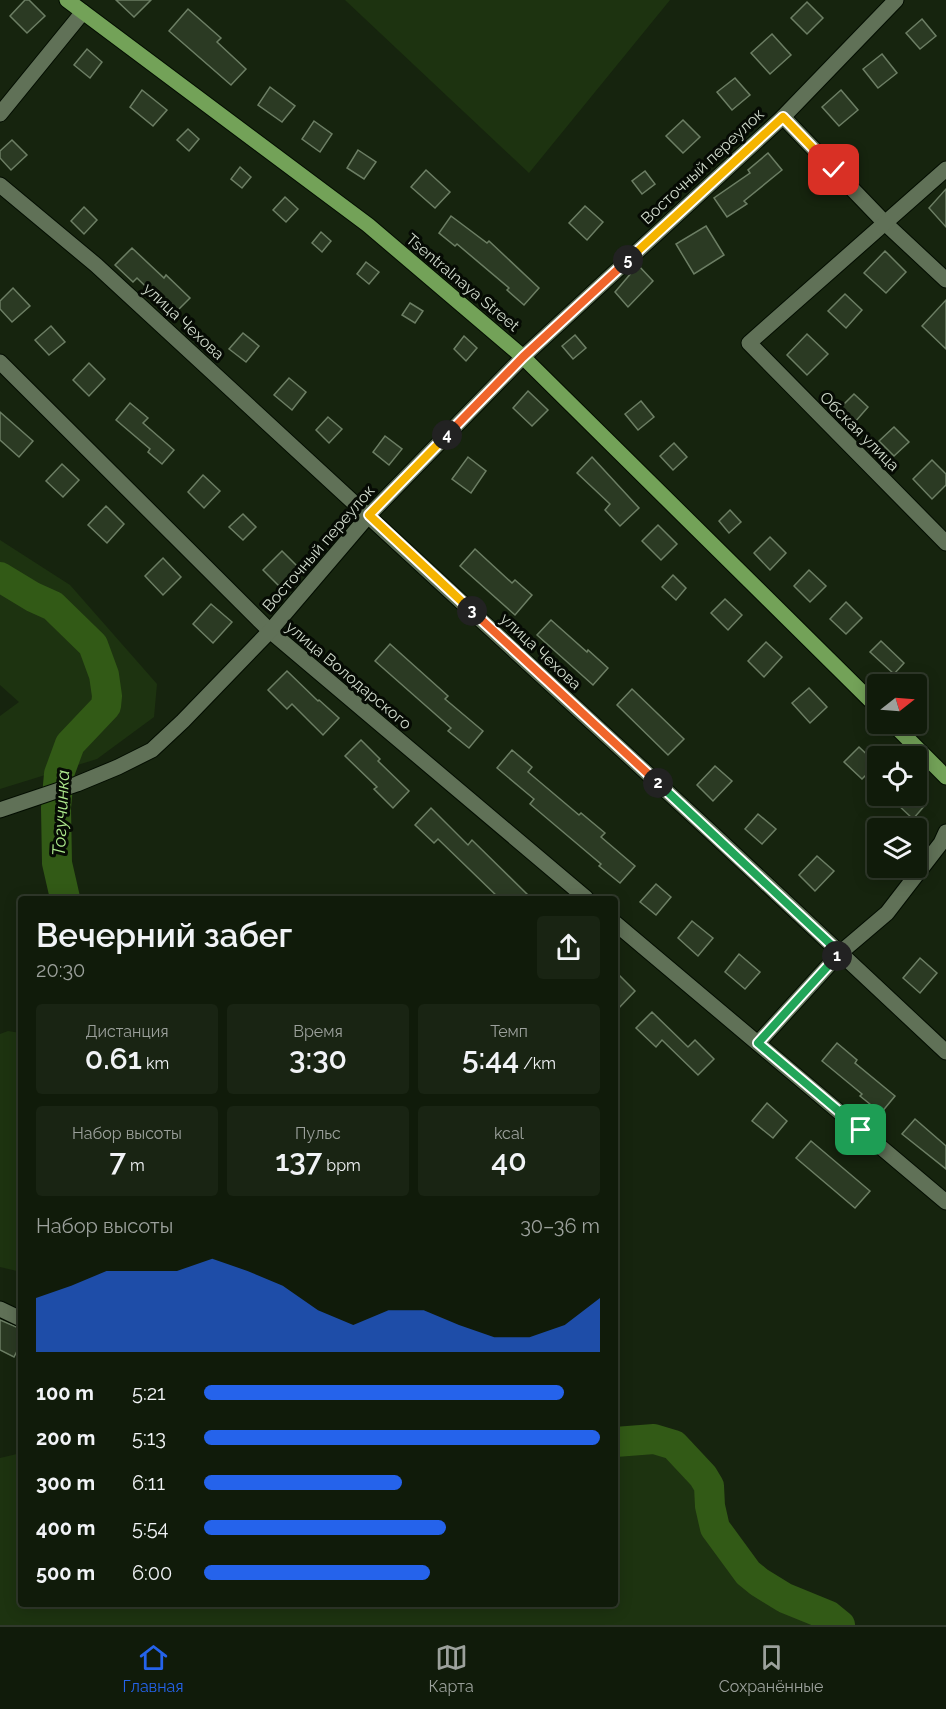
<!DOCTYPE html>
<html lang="ru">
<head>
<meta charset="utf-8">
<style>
	body { margin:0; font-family:Raleway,sans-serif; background:#192413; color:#f1f3f6; height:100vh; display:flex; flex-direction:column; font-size:22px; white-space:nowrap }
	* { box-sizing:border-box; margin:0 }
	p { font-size:20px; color:#9ca19c }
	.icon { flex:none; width:33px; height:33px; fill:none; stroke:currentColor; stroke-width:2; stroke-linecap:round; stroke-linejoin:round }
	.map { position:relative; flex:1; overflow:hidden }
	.side { position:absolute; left:18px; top:896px; width:600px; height:711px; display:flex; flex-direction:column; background:#101b0a; border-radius:6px; box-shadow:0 3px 15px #0003,0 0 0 2px #30392b }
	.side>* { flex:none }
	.needle { width:39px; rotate:73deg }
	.buttons { position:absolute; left:867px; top:674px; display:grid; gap:12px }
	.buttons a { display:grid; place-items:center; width:60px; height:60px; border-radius:6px; background:#101b0a; box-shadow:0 3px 15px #0003,0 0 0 2px #30392b; font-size:30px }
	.pin { position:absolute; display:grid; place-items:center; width:51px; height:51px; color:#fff; margin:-26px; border-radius:12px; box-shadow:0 3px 9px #0006 }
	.km { position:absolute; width:30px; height:30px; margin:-15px; border-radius:50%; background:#222; color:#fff; font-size:16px; line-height:30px; text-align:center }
	.round { display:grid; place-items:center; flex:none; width:63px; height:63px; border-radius:6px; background:#192413 }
	.head { display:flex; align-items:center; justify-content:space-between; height:102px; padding:0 18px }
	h1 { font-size:33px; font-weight:600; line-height:45px }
	.figures { display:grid; grid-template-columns:repeat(3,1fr); gap:9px; height:102px; padding:6px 18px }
	.figures div { display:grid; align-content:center; border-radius:6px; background:#192413; text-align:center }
	.figures b { font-size:30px; font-weight:600 }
	.figures small { font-size:16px; font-weight:400 }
	.figures p { font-size:16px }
	.chart { height:168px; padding:12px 18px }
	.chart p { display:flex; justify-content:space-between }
	.chart svg { width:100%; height:108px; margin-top:6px; fill:#2563eb; opacity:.7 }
	ul { padding:0 18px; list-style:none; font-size:20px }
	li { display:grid; grid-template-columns:96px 72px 1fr; align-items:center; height:45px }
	li i { height:15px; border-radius:8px; background:#2563eb }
	.tabs { display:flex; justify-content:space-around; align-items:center; height:84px; border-top:2px solid #30392b; background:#101b0a; font-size:16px; color:#9ca19c }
	.tabs a { display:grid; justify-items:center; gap:3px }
	.tabs .on { color:#2563eb }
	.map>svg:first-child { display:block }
</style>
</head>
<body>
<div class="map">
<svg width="946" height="1625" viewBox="0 0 946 1625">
	<rect width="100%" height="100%" fill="#16240e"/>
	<g fill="#1d3310">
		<path d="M 345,0 L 670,0 L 529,173 Z"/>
		<path d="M 0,540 L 70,585 L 157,684 L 154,717 L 97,759 L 0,789 L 0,716 L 19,702 L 0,685 Z"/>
		<path d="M 8,1031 L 21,1033 L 21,1272 L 0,1267 L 0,1034 Z"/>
		<path d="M 654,1439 C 660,1441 670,1442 675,1446 C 684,1453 704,1474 708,1484 C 713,1497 710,1512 714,1525 C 717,1534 741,1565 749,1573 C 773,1599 812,1604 840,1625 L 0,1625 L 0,1458 L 21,1453 L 21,1604 L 615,1604 L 615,1442 Z"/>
	</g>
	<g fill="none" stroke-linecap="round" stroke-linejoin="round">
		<g stroke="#325a16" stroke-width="30">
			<path d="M 0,577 L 33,597 L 53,606 L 93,645 L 104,675 L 107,696 L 106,706 L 70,744 L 59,774 L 56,808 L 57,863 L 65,898"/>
			<path d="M 615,1442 L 654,1439 L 674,1445 L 703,1476 L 709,1486 L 710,1506 L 715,1528 L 748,1573 L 759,1582 L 785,1598 L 829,1616 L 840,1625"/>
		</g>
	</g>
	<g fill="#2b3a23" stroke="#6c7e64" stroke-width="1.5">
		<path d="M 25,0 L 29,0 L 45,16 L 27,33 L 10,16 Z"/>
		<path d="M 116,0 L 151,0 L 134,17 Z"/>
		<path d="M 807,2 L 823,18 L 807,34 L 791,18 Z"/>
		<path d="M 188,9 L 221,38 L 217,42 L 246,69 L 231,85 L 169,31 Z"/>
		<path d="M 922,19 L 936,36 L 920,49 L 906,33 Z"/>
		<path d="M 772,34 L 791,55 L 770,74 L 751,53 Z"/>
		<path d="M 87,49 L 102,62 L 90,78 L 74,65 Z"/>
		<path d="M 882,54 L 897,73 L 878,88 L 863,69 Z"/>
		<path d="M 735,78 L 750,95 L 732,110 L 717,92 Z"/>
		<path d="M 270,87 L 295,106 L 282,122 L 258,105 Z"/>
		<path d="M 142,90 L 167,110 L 153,126 L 130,107 Z"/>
		<path d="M 841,90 L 858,110 L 839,126 L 822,107 Z"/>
		<path d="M 683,120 L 700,137 L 683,153 L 666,136 Z"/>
		<path d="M 314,121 L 332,134 L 320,152 L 302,139 Z"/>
		<path d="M 188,129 L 199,139 L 189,151 L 177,140 Z"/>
		<path d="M 12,140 L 27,155 L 11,170 L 0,158 L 0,151 Z"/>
		<path d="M 358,150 L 376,162 L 364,179 L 347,168 Z"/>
		<path d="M 768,153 L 782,170 L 744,201 L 747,204 L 727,217 L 714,198 L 750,173 L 748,170 Z"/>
		<path d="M 240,167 L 251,177 L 242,188 L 231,179 Z"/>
		<path d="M 426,170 L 450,192 L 435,208 L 411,187 Z"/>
		<path d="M 645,171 L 655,184 L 642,194 L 632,181 Z"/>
		<path d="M 946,189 L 946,227 L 929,208 Z"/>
		<path d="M 285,197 L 298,209 L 286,222 L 273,210 Z"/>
		<path d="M 585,206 L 603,222 L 587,240 L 569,223 Z"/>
		<path d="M 84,207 L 97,220 L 84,234 L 71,221 Z"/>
		<path d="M 451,216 L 487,243 L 489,241 L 539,288 L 524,305 L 507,290 L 509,288 L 457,244 L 455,246 L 439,233 Z"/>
		<path d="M 706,226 L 724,255 L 694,274 L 676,244 Z"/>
		<path d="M 321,232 L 331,241 L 322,252 L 312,243 Z"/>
		<path d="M 132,248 L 164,278 L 166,275 L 190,298 L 174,314 L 137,278 L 133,282 L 115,265 Z"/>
		<path d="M 885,251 L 906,272 L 886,293 L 864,273 Z"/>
		<path d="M 366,262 L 379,272 L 369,284 L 357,274 Z"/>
		<path d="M 638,265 L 653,281 L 628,307 L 615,292 Z"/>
		<path d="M 13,288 L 30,306 L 12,322 L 0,309 L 0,301 Z"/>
		<path d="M 845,294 L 862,310 L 846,328 L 828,311 Z"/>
		<path d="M 946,300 L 946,349 L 922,326 Z"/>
		<path d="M 410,303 L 423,311 L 415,323 L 402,315 Z"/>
		<path d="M 51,326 L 65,342 L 49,355 L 35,340 Z"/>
		<path d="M 243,333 L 259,346 L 246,362 L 229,349 Z"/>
		<path d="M 807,334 L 828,354 L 807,375 L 787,355 Z"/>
		<path d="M 575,335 L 586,348 L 573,359 L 562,346 Z"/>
		<path d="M 464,336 L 477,348 L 466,361 L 454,349 Z"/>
		<path d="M 89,363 L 105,379 L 89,396 L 73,380 Z"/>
		<path d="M 289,378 L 306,392 L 292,410 L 274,395 Z"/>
		<path d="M 528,391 L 548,410 L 532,426 L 513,408 Z"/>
		<path d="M 854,394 L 868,407 L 855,422 L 840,408 Z"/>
		<path d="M 641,401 L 654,417 L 638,430 L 625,414 Z"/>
		<path d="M 130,403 L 148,418 L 143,423 L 174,450 L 162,464 L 148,452 L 150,449 L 116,420 Z"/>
		<path d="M 0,412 L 33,441 L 19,457 L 0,440 Z"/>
		<path d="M 328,417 L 342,429 L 329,443 L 316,430 Z"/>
		<path d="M 894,427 L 909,442 L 894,456 L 879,441 Z"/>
		<path d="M 385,436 L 402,449 L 389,465 L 373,452 Z"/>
		<path d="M 674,443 L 687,457 L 673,470 L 660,456 Z"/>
		<path d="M 468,457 L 486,471 L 471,493 L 452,479 Z"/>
		<path d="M 592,457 L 639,508 L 620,526 L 605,510 L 610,504 L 577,473 Z"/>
		<path d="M 932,460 L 946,474 L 946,485 L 932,499 L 913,479 Z"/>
		<path d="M 62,464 L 79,480 L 63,497 L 46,481 Z"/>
		<path d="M 203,475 L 220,491 L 204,508 L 188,492 Z"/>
		<path d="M 106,506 L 124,524 L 107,543 L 88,525 Z"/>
		<path d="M 730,510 L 741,522 L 729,533 L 719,521 Z"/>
		<path d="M 243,514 L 256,527 L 243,540 L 229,527 Z"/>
		<path d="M 658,525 L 677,544 L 661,560 L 642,541 Z"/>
		<path d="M 770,537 L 786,553 L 770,570 L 754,553 Z"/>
		<path d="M 475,549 L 512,583 L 515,580 L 532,595 L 515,615 L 460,566 Z"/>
		<path d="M 282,551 L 301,570 L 282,589 L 263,570 Z"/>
		<path d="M 163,558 L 181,577 L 163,595 L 145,576 Z"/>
		<path d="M 809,570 L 826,586 L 810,602 L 794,586 Z"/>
		<path d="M 673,575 L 686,588 L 676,600 L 662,587 Z"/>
		<path d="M 725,599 L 742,615 L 728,630 L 711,613 Z"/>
		<path d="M 846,602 L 862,618 L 846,634 L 830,619 Z"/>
		<path d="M 211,604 L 232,622 L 213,643 L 193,624 Z"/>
		<path d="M 551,620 L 587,652 L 588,650 L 608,668 L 593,685 L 537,635 Z"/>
		<path d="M 881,641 L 904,663 L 894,674 L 870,652 Z"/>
		<path d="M 766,642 L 782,657 L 764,677 L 748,661 Z"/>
		<path d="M 390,644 L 448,696 L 445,699 L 483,731 L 469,748 L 448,731 L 451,728 L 375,661 Z"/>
		<path d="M 287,671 L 318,701 L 319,700 L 339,718 L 323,735 L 292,704 L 287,709 L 268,690 Z"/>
		<path d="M 809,688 L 827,707 L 810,723 L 792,703 Z"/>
		<path d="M 632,689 L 684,739 L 668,755 L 617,705 Z"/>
		<path d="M 361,740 L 380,759 L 378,761 L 409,791 L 393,808 L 374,789 L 377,787 L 345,756 Z"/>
		<path d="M 859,747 L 877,764 L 862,779 L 844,762 Z"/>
		<path d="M 512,750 L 532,767 L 528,772 L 579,815 L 581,813 L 605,833 L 601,837 L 635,866 L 620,883 L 599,866 L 601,864 L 530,804 L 534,799 L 497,768 Z"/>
		<path d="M 715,766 L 732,781 L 713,801 L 697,785 Z"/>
		<path d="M 904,795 L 916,795 L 926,804 L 913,819 L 896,803 Z"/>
		<path d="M 431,808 L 468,845 L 472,840 L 531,898 L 499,898 L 438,839 L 434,843 L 415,825 Z"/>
		<path d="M 758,814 L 776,829 L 762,844 L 745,829 Z"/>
		<path d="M 817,856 L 834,871 L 815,891 L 799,875 Z"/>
		<path d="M 656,884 L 671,897 L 656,915 L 640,902 Z"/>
		<path d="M 692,921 L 713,938 L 698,956 L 678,938 Z"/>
		<path d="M 739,954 L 760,972 L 745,989 L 725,972 Z"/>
		<path d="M 920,958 L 937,973 L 920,993 L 903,978 Z"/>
		<path d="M 615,971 L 635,991 L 615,1012 Z"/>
		<path d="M 652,1012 L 688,1047 L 695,1040 L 714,1059 L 698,1075 L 662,1040 L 656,1047 L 636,1028 Z"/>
		<path d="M 837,1043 L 857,1060 L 855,1063 L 895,1096 L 881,1113 L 860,1096 L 862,1094 L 822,1061 Z"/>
		<path d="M 767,1103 L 787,1121 L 773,1138 L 752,1121 Z"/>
		<path d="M 915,1119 L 946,1146 L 946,1169 L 902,1134 Z"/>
		<path d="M 811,1141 L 870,1191 L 855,1208 L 796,1158 Z"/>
		<path d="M 0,1320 L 21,1329 L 21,1343 L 14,1357 L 0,1350 Z"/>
	</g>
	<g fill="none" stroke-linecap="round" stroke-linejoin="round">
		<defs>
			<g id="minor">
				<path d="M 0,114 L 83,12"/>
				<path d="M 783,117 L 886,224 L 946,280"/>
				<path d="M 946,169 L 749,343 L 946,543"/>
				<path d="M 0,185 L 96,265 L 713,834 L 946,1052"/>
				<path d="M 0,362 L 270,631 L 586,898"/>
				<path d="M 0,810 L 77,784 L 118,767 L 152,750 L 183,721 L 270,631 L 369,515 L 523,357 L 783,117 L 896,0"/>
				<path d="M 615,923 L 946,1202"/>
				<path d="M 758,1043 L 840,953 L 887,913 L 941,843 L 946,832"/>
				<path d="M 0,1309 L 21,1319"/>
			</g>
			<g id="major">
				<path d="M 67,0 L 368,225 L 523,357 L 878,708"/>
				<path d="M 892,723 L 946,777"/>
			</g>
		</defs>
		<use href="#minor" stroke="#030d00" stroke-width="17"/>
		<use href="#major" stroke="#030d00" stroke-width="17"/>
		<use href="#minor" stroke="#607157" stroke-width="15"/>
		<use href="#major" stroke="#73a258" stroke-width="15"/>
	</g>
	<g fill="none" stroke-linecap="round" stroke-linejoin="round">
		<defs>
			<path id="split-1" d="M 837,956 L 758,1043 L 861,1130"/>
			<path id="split-2" d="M 658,783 L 840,953 L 837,956"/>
			<path id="split-3" d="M 472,611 L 658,783"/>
			<path id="split-4" d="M 447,435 L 369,515 L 472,611"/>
			<path id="split-5" d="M 447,435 L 523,357 L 628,260"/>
			<path id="split-6" d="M 628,260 L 783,117 L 834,170"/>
		</defs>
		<use href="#split-1" stroke="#fff" stroke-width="12"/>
		<use href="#split-2" stroke="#fff" stroke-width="12"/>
		<use href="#split-3" stroke="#fff" stroke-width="12"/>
		<use href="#split-4" stroke="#fff" stroke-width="12"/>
		<use href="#split-5" stroke="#fff" stroke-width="12"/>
		<use href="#split-6" stroke="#fff" stroke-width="12"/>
		<use href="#split-1" stroke="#22a559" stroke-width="8"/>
		<use href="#split-2" stroke="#22a559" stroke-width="8"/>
		<use href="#split-3" stroke="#f0652b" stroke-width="8"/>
		<use href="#split-4" stroke="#f5b400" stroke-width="8"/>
		<use href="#split-5" stroke="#f0652b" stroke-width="8"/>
		<use href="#split-6" stroke="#f5b400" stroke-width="8"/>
	</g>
	<g text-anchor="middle" stroke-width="6" stroke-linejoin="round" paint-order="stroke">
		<g font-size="16" fill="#d0dacc" stroke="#060b04">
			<text transform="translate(702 166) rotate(-43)" y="6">Восточный переулок</text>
			<text transform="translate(463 282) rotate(40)" y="6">Tsentralnaya Street</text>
			<text transform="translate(184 321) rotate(43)" y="6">улица Чехова</text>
			<text transform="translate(860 431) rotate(45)" y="6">Обская улица</text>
			<text transform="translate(318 548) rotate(-49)" y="6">Восточный переулок</text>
			<text transform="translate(541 651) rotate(43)" y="6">улица Чехова</text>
			<text transform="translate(349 675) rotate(40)" y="6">улица Володарского</text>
		</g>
		<g font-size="18" font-style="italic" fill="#afeb8e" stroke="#060b04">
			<text transform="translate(61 813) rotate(-87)" y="6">Тогучинка</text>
		</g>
	</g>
</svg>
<div class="buttons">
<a><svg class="needle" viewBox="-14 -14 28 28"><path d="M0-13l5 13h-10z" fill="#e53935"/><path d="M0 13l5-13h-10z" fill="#9ca19c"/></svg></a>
<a><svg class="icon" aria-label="locate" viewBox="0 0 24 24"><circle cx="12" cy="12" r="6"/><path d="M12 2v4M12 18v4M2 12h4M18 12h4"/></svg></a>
<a><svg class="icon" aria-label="layers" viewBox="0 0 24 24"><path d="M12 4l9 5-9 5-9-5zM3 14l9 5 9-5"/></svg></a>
</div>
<div class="pin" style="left:861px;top:1130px;background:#1e9e55"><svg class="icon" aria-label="arrive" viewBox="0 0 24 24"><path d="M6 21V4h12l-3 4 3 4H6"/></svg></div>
<div class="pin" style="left:834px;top:170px;background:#d93025"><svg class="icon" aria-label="check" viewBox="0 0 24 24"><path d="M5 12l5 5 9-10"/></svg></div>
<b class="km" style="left:837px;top:956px">1</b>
<b class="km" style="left:658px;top:783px">2</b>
<b class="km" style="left:472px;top:611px">3</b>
<b class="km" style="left:447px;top:435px">4</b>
<b class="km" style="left:628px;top:260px">5</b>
<section class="side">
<div class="head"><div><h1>Вечерний забег</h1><p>20:30</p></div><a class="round"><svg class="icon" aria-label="share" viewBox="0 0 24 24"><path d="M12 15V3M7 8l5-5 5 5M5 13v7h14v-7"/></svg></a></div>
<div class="figures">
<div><p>Дистанция</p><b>0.61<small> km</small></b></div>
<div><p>Время</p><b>3:30</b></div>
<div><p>Темп</p><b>5:44<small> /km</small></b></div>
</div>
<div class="figures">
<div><p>Набор высоты</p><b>7<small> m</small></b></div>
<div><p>Пульс</p><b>137<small> bpm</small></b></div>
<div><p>kcal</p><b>40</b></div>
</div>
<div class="chart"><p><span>Набор высоты</span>30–36 m</p>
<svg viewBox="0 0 160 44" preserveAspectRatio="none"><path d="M0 44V22L10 17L20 11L30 11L40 11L50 6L60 11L70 17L80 27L90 33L100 27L110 27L120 33L130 38L140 38L150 33L160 22V44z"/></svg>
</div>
<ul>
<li><b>100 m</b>5:21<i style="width:91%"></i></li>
<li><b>200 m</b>5:13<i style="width:100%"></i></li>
<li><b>300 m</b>6:11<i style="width:50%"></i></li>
<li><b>400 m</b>5:54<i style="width:61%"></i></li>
<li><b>500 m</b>6:00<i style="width:57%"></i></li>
</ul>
</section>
</div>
<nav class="tabs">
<a class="on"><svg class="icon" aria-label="home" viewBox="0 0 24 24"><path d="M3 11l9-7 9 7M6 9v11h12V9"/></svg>Главная</a>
<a><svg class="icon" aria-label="map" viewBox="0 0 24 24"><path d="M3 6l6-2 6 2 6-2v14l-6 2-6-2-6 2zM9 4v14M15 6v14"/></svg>Карта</a>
<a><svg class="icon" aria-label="saved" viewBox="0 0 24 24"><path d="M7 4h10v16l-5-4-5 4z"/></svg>Сохранённые</a>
</nav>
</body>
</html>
